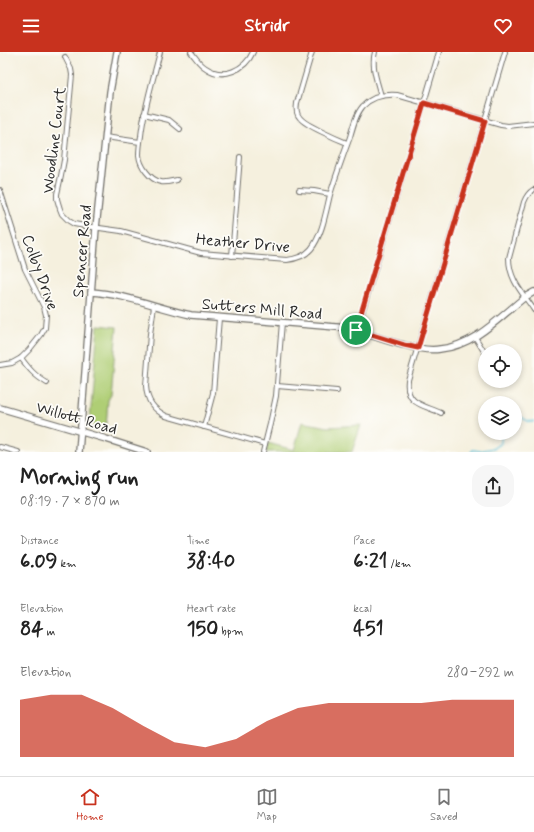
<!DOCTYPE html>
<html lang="en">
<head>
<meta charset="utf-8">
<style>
	body { margin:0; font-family:Mynerve,sans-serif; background:#f6f6f6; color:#222; height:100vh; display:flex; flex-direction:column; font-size:15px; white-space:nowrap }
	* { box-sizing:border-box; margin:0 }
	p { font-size:13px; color:#767676 }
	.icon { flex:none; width:22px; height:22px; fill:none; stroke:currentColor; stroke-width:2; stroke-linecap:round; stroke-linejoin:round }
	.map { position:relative; height:400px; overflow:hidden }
	.panel { display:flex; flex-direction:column; background:#fff; flex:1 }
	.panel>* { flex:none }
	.buttons { position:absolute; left:478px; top:292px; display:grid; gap:8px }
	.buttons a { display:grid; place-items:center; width:44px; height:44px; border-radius:50%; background:#fff; box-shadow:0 2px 6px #0003; font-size:20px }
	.pin { position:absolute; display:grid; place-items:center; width:34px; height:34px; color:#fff; margin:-17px; border:2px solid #fff; border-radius:50%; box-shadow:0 1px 4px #0007 }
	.round { display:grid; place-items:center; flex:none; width:42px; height:42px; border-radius:16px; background:#f6f6f6 }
	.summary { display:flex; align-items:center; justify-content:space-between; height:68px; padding:0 20px }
	h1 { font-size:22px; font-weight:800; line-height:30px }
	.stats { display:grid; grid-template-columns:repeat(3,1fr); gap:6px; height:68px; padding:4px 20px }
	.stats div { display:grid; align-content:center }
	.stats b { font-size:20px; font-weight:800 }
	.stats small { font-size:11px; font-weight:400 }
	.stats p { font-size:11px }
	.chart { height:112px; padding:8px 20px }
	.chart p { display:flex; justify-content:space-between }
	.chart svg { width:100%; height:72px; margin-top:4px; fill:#c8321e; opacity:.7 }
	header { display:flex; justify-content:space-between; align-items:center; height:52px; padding:0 20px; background:#c8321e; color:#fff; font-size:18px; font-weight:800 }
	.menu { display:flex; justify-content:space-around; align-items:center; height:56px; border-top:1px solid #e0e0e0; background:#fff; font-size:11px; color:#767676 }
	.menu a { display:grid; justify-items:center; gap:2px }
	.menu .current { color:#c8321e }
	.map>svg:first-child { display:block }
</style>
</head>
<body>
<header><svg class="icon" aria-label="menu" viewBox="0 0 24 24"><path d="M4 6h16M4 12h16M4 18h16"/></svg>Stridr<svg class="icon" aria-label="heart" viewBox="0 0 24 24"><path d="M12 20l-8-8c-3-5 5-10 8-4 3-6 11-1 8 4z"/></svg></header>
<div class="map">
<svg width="534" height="400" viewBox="0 0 534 400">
	<rect width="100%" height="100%" fill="#fdfcf7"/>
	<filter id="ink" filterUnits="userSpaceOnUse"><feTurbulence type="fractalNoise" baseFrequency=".025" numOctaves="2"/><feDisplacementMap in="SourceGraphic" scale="8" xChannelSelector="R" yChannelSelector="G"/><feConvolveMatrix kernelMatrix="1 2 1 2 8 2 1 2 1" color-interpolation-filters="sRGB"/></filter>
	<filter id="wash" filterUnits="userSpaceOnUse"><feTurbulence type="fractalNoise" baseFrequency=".012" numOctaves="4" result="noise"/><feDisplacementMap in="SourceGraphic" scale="16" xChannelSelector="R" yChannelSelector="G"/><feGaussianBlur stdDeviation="0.9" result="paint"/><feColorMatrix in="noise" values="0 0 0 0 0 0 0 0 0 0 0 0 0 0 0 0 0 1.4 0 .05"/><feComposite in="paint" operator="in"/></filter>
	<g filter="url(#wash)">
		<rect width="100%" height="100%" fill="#f5f0de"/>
		<g fill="#afce75" stroke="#6d7c50">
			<path d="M 98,273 L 117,275 L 111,343 L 108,348 L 106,378 L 93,373 L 90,367 Z"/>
			<path d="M 302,370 L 328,375 L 361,373 L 352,400 L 266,400 L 268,391 L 294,398 Z"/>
		</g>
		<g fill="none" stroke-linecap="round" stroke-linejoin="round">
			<g stroke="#5fc2dd" stroke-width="1.5">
				<path d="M 515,371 L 521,365 C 525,367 529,372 534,369"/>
				<path d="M 471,400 L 473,398 L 480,399 L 494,396 L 499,393 L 501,391 L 502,381"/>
			</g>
		</g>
	</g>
	<g filter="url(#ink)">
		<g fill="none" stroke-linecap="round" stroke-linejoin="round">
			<defs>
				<g id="street">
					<path d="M 160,0 C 153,28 144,56 141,84 C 140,90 139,97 139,103 C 140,114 150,128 161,130 C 166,131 172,129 177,128"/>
					<path d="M 191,0 C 196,6 199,12 206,16 C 223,28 245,18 253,0"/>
					<path d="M 312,0 L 297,51 C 296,57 296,62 300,66 C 305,73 337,87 347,91"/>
					<path d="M 375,0 C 371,15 377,29 381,44"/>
					<path d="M 65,5 L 71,17 L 72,23 L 64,108 L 61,124 L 57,142 L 57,147 L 60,157 L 62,162 L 69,169 L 74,172 L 85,174 L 121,179 L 201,201 L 287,208 C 296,207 304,205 311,197 C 322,184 326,159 330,143 C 336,123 343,104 350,85 C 353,74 356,62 363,54 C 372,45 385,42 397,43 L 501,73 L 508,74 L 534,71"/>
					<path d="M 144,62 L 169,68 L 180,77"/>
					<path d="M 105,85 L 140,90"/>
					<path d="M 0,138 L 25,217 L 44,255 L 46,263 L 45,276 L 41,283 L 29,298 L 21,306 L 12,311 L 0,313"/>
					<path d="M 299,138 L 314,139 L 330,142"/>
					<path d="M 533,138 C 528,141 526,145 524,150 L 509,206 C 509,228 523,241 534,258"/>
					<path d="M 232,204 L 240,105"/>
					<path d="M 154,254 L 150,282 L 146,334 C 147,349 153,357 166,364 L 265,392"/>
					<path d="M 357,278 L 439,0"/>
					<path d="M 475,285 L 485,301"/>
					<path d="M 21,306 C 30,318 34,323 47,331"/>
					<path d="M 277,334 L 337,339"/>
					<path d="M 441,361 C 424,353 405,353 408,328 L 505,0"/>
					<path d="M 204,375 L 208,360 L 213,341 L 219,266"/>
					<path d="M 0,395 L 18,400"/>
					<path d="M 263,400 L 270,372 L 276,344 L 282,270"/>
				</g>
				<g id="secondary">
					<path d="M 91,240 C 125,242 158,256 191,263 L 348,276 C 367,281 385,289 404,293 C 415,296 429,299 440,297 C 474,294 500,265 525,245 L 534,240"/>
					<path d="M 0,356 L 106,387 L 147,400"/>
					<path d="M 79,400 L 96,176 L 110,40 L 117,0"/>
				</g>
			</defs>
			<use href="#street" stroke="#72706a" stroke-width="6"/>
			<use href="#secondary" stroke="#72706a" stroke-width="8"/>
			<use href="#street" stroke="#fff" stroke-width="4"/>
			<use href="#secondary" stroke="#fff" stroke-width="5.5"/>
		</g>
	</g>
	<g fill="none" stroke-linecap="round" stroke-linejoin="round" filter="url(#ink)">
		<defs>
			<path id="route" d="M 424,51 L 485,69 L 418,296 L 404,293 L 356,278 Z"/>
		</defs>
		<use href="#route" stroke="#fff" stroke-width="8"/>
		<use href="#route" stroke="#c8321e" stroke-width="5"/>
	</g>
	<g text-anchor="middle" stroke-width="3.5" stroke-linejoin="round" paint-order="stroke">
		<g font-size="16" fill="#2b2b2b" stroke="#fdfcf7">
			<text transform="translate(53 88) rotate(-83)" y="6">Woodline Court</text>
			<text transform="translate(243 190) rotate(5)" y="6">Heather Drive</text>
			<text transform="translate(81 199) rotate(-85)" y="6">Spencer Road</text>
			<text transform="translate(41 220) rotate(70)" y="6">Colby Drive</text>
			<text transform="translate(262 256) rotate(5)" y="6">Sutters Mill Road</text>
			<text transform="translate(77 365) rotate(16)" y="6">Willott Road</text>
		</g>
	</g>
</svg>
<div class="buttons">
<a><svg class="icon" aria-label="locate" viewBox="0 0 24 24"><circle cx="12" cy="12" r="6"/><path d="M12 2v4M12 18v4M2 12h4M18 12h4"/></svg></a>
<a><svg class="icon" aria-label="layers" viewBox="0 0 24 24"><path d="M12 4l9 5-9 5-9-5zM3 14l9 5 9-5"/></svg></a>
</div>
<div class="pin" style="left:356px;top:278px;background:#1e9e55"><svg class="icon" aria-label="arrive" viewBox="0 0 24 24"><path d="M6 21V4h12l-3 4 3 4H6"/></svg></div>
</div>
<section class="panel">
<div class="summary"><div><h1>Morning run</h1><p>08:19 · 7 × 870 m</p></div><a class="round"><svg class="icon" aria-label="share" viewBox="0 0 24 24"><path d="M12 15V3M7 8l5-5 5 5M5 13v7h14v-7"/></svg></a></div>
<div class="stats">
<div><p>Distance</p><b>6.09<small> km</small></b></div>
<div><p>Time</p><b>38:40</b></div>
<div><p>Pace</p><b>6:21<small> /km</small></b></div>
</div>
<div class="stats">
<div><p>Elevation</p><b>84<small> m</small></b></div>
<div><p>Heart rate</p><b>150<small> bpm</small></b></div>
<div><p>kcal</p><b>451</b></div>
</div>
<div class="chart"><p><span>Elevation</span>280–292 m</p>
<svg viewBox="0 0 160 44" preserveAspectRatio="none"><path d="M0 44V9L10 6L20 6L30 14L40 25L50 35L60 38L70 33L80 22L90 14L100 11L110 11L120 11L130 11L140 9L150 9L160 9V44z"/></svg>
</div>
</section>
<nav class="menu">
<a class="current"><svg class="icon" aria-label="home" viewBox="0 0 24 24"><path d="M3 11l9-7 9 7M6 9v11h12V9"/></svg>Home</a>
<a><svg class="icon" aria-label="map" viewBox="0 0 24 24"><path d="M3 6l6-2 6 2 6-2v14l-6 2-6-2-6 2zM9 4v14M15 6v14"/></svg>Map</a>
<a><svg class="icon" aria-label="saved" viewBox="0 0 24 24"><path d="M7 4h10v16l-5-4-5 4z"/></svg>Saved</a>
</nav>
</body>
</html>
